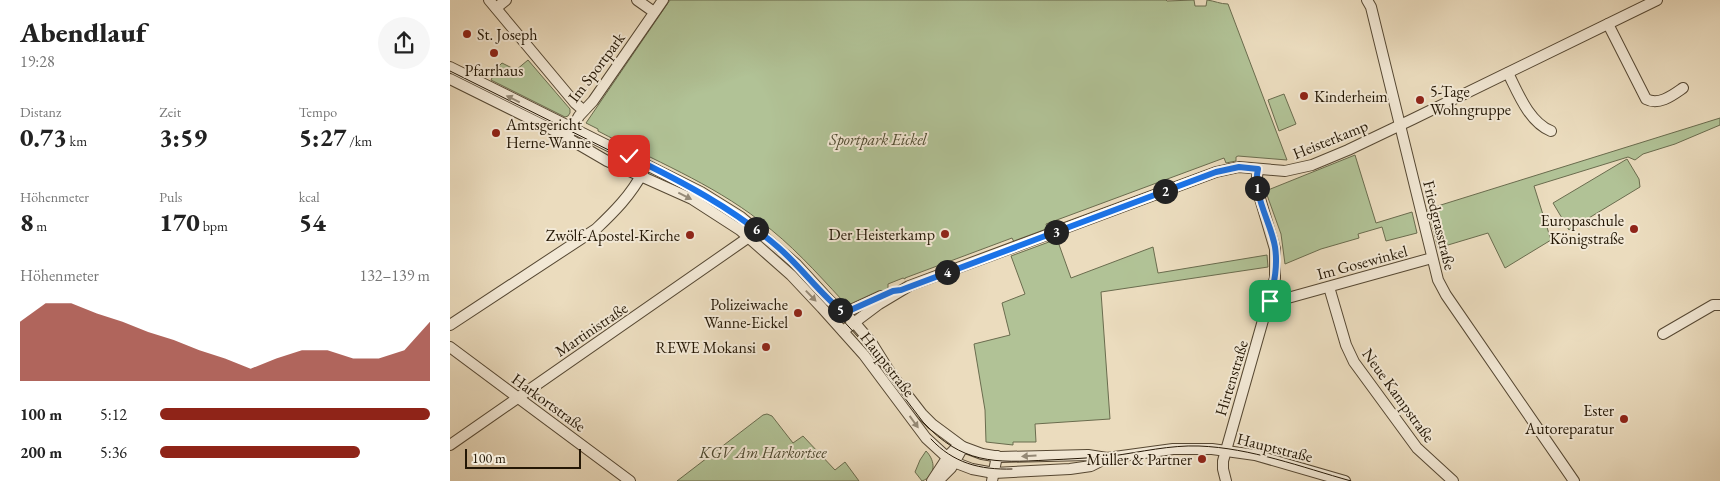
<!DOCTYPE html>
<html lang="de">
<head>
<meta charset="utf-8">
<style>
	body { margin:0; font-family:"EB Garamond",serif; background:#f6f6f6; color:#222; height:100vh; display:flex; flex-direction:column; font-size:19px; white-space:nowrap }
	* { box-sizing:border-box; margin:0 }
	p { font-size:16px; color:#767676 }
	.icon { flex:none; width:28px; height:28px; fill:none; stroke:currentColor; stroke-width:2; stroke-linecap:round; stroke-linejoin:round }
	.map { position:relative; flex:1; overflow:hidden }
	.side { display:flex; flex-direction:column; background:#fff; width:450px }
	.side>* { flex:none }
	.scale { position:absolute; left:15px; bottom:12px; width:116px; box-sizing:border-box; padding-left:5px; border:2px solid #241705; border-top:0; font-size:14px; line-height:18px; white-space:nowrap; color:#241705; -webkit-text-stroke:4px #f2e8d5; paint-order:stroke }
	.pin { position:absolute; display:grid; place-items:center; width:42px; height:42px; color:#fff; margin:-21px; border-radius:10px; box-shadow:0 2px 8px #0006 }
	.km { position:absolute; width:25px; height:25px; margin:-12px; border-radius:50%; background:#222; color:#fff; font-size:14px; line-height:25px; text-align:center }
	.round { display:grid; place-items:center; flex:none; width:52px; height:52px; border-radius:26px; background:#f6f6f6 }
	.headline { display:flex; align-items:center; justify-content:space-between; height:85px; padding:0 20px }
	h1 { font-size:28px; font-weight:800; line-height:38px }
	.metrics { display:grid; grid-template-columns:repeat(3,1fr); gap:8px; height:85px; padding:5px 20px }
	.metrics div { display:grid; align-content:center }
	.metrics b { font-size:25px; font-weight:800 }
	.metrics small { font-size:14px; font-weight:400 }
	.metrics p { font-size:14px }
	.chart { height:140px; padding:10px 20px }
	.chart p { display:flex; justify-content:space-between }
	.chart svg { width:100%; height:90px; margin-top:5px; fill:#8f2418; opacity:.7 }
	ul { padding:0 20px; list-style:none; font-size:16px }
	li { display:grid; grid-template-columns:80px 60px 1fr; align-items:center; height:38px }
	li i { height:12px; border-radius:6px; background:#8f2418 }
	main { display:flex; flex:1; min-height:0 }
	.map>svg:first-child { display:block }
</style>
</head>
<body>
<main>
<section class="side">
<div class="headline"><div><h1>Abendlauf</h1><p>19:28</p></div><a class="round"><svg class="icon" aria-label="share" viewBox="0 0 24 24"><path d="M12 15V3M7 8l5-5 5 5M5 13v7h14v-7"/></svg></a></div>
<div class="metrics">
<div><p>Distanz</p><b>0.73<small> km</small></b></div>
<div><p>Zeit</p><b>3:59</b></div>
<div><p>Tempo</p><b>5:27<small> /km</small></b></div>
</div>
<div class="metrics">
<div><p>Höhenmeter</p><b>8<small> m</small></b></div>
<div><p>Puls</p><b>170<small> bpm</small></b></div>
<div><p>kcal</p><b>54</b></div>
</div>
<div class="chart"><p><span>Höhenmeter</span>132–139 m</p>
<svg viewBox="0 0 160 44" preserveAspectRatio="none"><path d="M0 44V15L10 6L20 6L30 11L40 15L50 20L60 24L70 29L80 33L90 38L100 33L110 29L120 29L130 33L140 33L150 29L160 15V44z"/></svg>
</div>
<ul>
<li><b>100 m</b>5:12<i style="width:100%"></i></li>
<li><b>200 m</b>5:36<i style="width:74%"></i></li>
</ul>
</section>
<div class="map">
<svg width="1270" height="481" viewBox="0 0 1270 481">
	<rect width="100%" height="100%" fill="#ebdcbe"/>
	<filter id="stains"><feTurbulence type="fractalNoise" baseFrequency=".004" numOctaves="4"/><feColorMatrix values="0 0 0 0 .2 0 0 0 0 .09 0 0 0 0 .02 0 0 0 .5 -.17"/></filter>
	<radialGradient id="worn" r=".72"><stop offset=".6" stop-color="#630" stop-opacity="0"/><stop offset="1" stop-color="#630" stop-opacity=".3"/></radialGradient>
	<g fill="#b1c296" stroke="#6a6c4e">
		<path d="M 220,0 L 716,0 L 717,1 L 744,0 L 745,6 L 756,6 L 757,0 C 765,1 770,4 778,4 L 837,160 L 788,156 L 786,157 L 786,161 L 776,163 L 774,158 L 596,224 L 598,231 L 565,244 L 562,238 L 455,278 L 455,279 L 453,278 L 438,284 L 438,290 L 401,306 L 396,299 L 392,300 C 366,272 341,244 310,221 C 261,183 203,160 148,131 L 148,129 L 136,123 Z"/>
		<path d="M 78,60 L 120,109 L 120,113 L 118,116 L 115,117 L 41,80 L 47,68 L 52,63 L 66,70 Z"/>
		<path d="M 834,94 L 846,124 L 829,131 L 818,100 Z"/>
		<path d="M 1270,118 L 1270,125 L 1225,144 L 1193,154 L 1185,160 L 1178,157 L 1084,186 L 1101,240 L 1055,268 L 1038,233 L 988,248 L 978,209 Z"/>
		<path d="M 905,155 L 926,223 L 962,212 L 967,233 L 936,241 L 932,227 L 908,234 L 909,238 L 871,249 L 835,264 L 831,234 L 817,195 L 818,190 Z"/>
		<path d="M 1177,159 L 1189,179 L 1190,187 L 1119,230 L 1103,203 Z"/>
		<path d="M 607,239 L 621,278 L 703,247 L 708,273 L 817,255 L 818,267 L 651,292 L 660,419 L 585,424 L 586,442 L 563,442 L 563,445 L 536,442 L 535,410 L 524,344 L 560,335 L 552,303 L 575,294 L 561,256 Z"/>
		<path d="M 317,414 L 322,416 L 343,443 L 353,436 L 385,470 L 395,462 L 409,481 L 227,481 L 313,415 Z"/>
		<path d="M 476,451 C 486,461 486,476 472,481 L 465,472 L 470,460 Z"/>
	</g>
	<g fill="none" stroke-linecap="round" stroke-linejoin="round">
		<defs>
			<g id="minor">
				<path d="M 39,0 L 125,103 L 133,110"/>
				<path d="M 187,0 L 204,12"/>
				<path d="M 917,0 L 921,7 L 988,280 L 996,295 L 1124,481"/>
				<path d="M 46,8 L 56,0"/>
				<path d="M 1158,24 L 1196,99 C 1209,106 1223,95 1233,88"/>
				<path d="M 0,67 L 251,192 L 291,217 L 346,264 L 380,301 L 404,322 L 421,342 L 441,374 L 472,414 L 482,424 L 513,447 L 532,454 L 550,457 L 638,455 L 657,458 L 723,449 L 762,449 L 805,455 L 895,481"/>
				<path d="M 1058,73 C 1068,93 1079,122 1101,131"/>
				<path d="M 0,79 L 109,133 L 157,161 L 242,199 L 290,230 L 341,275 L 372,308 L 414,355 L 476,438 L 501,461 L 522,469 L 544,473 L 620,469 L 641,466 L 657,458"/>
				<path d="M 119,134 L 129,116 L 143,101 L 213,0"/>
				<path d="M 879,287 L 896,345 L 904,362 L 967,448 L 1003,481"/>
				<path d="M 820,301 L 827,301 L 982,258"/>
				<path d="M 390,315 L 431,296"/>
				<path d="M 0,325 L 146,229 C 164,212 181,195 193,172"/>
				<path d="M 393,331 L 429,304 L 459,286 L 766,172 L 789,167 L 835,171 L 862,165 L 898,150 L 963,119 L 1207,0"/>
				<path d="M 1213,334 L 1263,305 L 1270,305"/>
				<path d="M 0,347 L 180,481"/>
				<path d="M 0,445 L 299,237"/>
				<path d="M 482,481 L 499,455 L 509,445"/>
				<path d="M 488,481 L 501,468 L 513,447"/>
				<path d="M 542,481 L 547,456"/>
				<path d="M 776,481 L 773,469 L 773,461 L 825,278 L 825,249 L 806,185 L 808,169"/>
			</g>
		</defs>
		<use href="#minor" stroke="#564833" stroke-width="12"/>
		<use href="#minor" stroke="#f2e8d5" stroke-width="10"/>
		<g stroke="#241705" stroke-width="1">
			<path d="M 0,71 L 249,195 L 298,227 L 344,267 L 410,339 L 473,422 C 512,464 544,463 598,460 C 619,459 641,458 662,456 C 691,452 720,445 749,446 C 801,448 851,467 901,481"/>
			<path d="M 481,439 C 503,463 530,470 562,469"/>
		</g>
	</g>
	<defs><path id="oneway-solid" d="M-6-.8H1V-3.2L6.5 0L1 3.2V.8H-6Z" transform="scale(1.25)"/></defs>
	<g fill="#958a77">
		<use href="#oneway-solid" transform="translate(63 99) rotate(-154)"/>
		<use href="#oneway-solid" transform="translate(235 196) rotate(27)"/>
		<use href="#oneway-solid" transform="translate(361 296) rotate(46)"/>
		<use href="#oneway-solid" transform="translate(464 422) rotate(54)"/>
		<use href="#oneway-solid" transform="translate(579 456) rotate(176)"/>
	</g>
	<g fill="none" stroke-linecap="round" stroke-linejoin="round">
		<defs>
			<path id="route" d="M 179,156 C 233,182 284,209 329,248 C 352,268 370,294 394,313 L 443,291 L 451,290 L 766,172 L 789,167 L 808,169 C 802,195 821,222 825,247 C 828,266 824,283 820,301"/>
		</defs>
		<use href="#route" stroke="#fff" stroke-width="10"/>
		<use href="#route" stroke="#1a73e8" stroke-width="6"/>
	</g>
	<g fill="#8f2418" stroke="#f2e8d5" stroke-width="2">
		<circle cx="17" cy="34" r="5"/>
		<circle cx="44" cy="53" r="5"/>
		<circle cx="854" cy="96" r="5"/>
		<circle cx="970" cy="100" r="5"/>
		<circle cx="46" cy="133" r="5"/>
		<circle cx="1184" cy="229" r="5"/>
		<circle cx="495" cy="234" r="5"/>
		<circle cx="240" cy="235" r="5"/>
		<circle cx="348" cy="313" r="5"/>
		<circle cx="316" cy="347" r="5"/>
		<circle cx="1174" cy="419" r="5"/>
		<circle cx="752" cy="459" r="5"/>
	</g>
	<g text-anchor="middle" stroke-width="4" stroke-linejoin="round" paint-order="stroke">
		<g font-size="16" fill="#241705" stroke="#f2e8d5" text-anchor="end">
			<text x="27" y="40" text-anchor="start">St. Joseph</text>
			<text x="44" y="76" text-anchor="middle">Pfarrhaus</text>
			<text x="980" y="97" text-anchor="start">5-Tage<tspan x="980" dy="18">Wohngruppe</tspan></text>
			<text x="864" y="102" text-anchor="start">Kinderheim</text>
			<text x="56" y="130" text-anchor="start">Amtsgericht<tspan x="56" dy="18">Herne-Wanne</tspan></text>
			<text x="1174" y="226">Europaschule<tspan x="1174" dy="18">Königstraße</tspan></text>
			<text x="485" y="240">Der Heisterkamp</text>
			<text x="230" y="241">Zwölf-Apostel-Kirche</text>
			<text x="338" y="310">Polizeiwache<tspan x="338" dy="18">Wanne-Eickel</tspan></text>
			<text x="306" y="353">REWE Mokansi</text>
			<text x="1164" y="416">Ester<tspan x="1164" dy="18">Autoreparatur</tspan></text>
			<text x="742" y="465">Müller &amp; Partner</text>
		</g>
		<g font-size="16" fill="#241705" stroke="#f2e8d5">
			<text transform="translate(146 67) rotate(-53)" y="6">Im Sportpark</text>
			<text transform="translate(880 139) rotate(-22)" y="6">Heisterkamp</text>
			<text transform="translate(990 225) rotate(76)" y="6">Friedgrasstraße</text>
			<text transform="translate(912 262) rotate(-15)" y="6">Im Gosewinkel</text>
			<text transform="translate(141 329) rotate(-34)" y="6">Martinistraße</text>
			<text transform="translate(438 364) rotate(52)" y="6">Hauptstraße</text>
			<text transform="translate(781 378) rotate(-73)" y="6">Hirtenstraße</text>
			<text transform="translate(949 395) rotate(54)" y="6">Neue Kampstraße</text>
			<text transform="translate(99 402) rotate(36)" y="6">Harkortstraße</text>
			<text transform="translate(825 447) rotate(14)" y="6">Hauptstraße</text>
		</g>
		<g font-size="16" font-style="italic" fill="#4e4a30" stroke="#f2e8d5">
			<text x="428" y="145">Sportpark Eickel</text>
			<text x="313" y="458">KGV Am Harkortsee</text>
		</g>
	</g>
	<rect width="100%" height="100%" filter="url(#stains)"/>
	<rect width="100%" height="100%" fill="url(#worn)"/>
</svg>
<div class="scale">100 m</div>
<div class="pin" style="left:820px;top:301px;background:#1e9e55"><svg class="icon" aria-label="arrive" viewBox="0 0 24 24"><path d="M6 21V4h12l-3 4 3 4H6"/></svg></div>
<div class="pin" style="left:179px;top:156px;background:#d93025"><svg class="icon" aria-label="check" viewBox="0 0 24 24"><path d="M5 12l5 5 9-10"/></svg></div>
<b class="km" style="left:807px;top:188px">1</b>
<b class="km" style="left:715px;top:191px">2</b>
<b class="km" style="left:606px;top:232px">3</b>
<b class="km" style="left:497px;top:272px">4</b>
<b class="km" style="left:390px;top:310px">5</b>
<b class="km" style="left:306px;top:229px">6</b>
</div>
</main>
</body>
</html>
